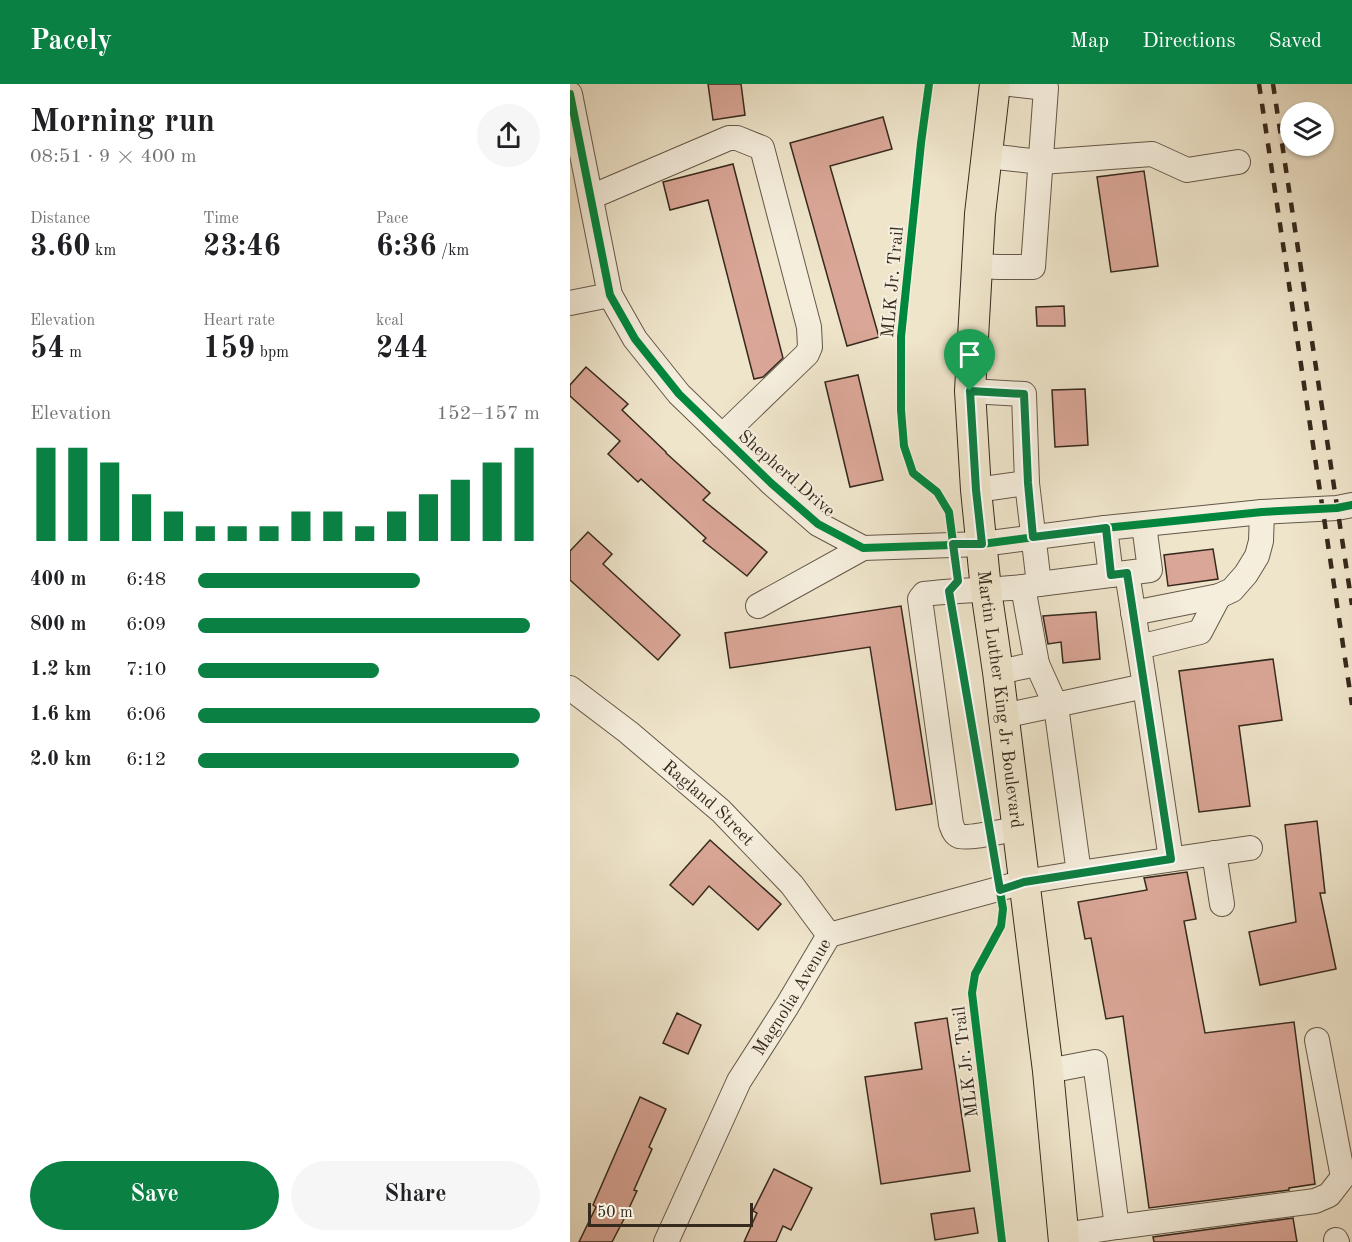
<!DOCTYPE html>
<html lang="en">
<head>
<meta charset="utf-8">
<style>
	body { margin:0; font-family:"Old Standard TT",serif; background:#f6f6f6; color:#202124; height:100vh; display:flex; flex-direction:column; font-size:22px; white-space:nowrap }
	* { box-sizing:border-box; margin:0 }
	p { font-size:20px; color:#757577 }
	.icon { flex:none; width:33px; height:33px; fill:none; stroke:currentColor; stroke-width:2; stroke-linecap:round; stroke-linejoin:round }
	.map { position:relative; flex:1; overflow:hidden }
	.side { display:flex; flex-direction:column; background:#fff; width:570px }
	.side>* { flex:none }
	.buttons { position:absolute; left:710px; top:18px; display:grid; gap:12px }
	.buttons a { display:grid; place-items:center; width:54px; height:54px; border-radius:50%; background:#fff; box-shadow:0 2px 4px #0004; font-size:30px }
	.scale { position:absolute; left:18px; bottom:15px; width:165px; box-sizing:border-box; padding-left:6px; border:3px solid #36291d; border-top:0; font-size:16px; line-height:21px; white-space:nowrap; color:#36291d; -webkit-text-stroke:4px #f5eedd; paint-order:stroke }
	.pin { position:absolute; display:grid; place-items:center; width:51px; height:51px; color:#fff; margin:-62px -26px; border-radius:50% 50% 50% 0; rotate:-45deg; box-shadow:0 0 6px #0007 }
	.pin .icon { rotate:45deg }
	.round { display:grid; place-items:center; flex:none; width:63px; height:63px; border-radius:32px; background:#f6f6f6 }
	.headline { display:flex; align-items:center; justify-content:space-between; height:102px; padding:0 30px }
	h1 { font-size:33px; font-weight:600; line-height:45px }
	.metrics { display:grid; grid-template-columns:repeat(3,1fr); gap:9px; height:102px; padding:6px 30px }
	.metrics div { display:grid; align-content:center }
	.metrics b { font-size:30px; font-weight:600 }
	.metrics small { font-size:16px; font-weight:400 }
	.metrics p { font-size:16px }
	.chart { height:168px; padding:12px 30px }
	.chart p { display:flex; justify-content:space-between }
	.chart svg { width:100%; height:108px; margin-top:6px; stroke:#0b8043; stroke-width:6 }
	.primary-button { display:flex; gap:12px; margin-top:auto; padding:12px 30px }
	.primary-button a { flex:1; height:69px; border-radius:36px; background:#0b8043; color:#fff; font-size:24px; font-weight:600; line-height:69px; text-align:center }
	.primary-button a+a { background:#f6f6f6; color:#202124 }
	ul { padding:0 30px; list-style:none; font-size:20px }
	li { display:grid; grid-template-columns:96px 72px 1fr; align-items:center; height:45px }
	li i { height:15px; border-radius:8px; background:#0b8043 }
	header { display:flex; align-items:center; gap:36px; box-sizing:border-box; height:84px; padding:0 30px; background:#0b8043; color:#fff }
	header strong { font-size:28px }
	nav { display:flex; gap:33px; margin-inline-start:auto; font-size:21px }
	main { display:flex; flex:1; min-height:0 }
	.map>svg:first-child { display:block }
</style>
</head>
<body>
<header>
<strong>Pacely</strong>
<nav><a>Map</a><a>Directions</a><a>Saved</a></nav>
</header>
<main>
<section class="side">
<div class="headline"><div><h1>Morning run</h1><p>08:51 · 9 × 400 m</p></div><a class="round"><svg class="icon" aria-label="share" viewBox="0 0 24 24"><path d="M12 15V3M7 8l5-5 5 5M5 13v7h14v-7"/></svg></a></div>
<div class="metrics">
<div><p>Distance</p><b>3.60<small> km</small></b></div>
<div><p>Time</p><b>23:46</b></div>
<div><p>Pace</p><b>6:36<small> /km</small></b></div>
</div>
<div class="metrics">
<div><p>Elevation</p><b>54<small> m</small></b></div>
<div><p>Heart rate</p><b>159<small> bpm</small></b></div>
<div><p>kcal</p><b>244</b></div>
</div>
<div class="chart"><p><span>Elevation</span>152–157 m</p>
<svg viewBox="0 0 160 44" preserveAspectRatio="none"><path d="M5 44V6M15 44V6M25 44V12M35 44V25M45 44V32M55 44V38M65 44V38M75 44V38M85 44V32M95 44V32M105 44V38M115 44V32M125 44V25M135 44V19M145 44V12M155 44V6"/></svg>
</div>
<ul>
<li><b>400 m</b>6:48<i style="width:65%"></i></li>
<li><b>800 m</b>6:09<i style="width:97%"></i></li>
<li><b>1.2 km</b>7:10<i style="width:53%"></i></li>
<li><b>1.6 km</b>6:06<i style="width:100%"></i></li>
<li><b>2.0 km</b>6:12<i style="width:94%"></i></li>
</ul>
<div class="primary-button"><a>Save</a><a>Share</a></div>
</section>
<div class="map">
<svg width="782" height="1158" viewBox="0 0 782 1158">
	<rect width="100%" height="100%" fill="#efe5cb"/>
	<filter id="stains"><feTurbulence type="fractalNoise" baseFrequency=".00333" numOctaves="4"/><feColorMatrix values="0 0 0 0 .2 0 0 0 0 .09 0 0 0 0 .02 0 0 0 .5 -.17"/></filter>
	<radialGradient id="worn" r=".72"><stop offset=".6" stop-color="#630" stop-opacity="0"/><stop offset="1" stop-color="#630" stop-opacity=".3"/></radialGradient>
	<g fill="#daa697" stroke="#36291d" stroke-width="1.5">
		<path d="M 138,0 L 171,0 L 175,31 L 143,36 Z"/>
		<path d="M 313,33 L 322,65 L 260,82 L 309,253 L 277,262 L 220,59 Z"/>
		<path d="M 163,80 L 213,274 L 193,293 L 184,295 L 138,116 L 100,126 L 93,98 Z"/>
		<path d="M 574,87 L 588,182 L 541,188 L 527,93 Z"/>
		<path d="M 494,222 L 495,242 L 467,242 L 466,223 Z"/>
		<path d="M 16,283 L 58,320 L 52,326 L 96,368 L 96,369 L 140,409 L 133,416 L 197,468 L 177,492 L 133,457 L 136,454 L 71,395 L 68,398 L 38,370 L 50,357 L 0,312 L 0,301 Z"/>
		<path d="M 288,291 L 313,396 L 280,403 L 255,298 Z"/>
		<path d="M 515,305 L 518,361 L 485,363 L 482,306 Z"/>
		<path d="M 18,448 L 42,470 L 33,480 L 110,551 L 88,576 L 0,496 L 0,467 Z"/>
		<path d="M 643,465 L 648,495 L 598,502 L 594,471 Z"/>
		<path d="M 331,522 L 362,720 L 326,726 L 300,563 L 160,584 L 155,549 Z"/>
		<path d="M 526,528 L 530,575 L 493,579 L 491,558 L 478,560 L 473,532 Z"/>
		<path d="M 703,575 L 712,636 L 669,642 L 680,722 L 629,728 L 609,587 Z"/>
		<path d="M 747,737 L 755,809 L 750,809 L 766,885 L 690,901 L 679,848 L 726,838 L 715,741 Z"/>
		<path d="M 140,756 L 211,820 L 188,846 L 139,802 L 123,821 L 100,801 Z"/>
		<path d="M 617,788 L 626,835 L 614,837 L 635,949 L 724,938 L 745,1100 L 719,1104 L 719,1106 L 579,1124 L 553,932 L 536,935 L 521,854 L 515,855 L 508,818 L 577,806 L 574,794 Z"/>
		<path d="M 107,929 L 131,941 L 118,970 L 93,959 Z"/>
		<path d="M 377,934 L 400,1087 L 311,1100 L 295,993 L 352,985 L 345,939 Z"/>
		<path d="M 70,1013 L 96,1025 L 79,1063 L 82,1065 L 64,1106 L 67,1107 L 54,1135 L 42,1158 L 9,1158 L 26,1123 L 23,1121 Z"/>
		<path d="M 204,1085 L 242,1104 L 221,1146 L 213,1142 L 206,1158 L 174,1158 L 187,1129 L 183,1127 Z"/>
		<path d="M 404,1124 L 408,1149 L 365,1156 L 361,1130 Z"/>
		<path d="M 723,1134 L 727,1158 L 584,1158 L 583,1153 Z"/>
	</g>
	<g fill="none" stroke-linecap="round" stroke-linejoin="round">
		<defs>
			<g id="minor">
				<path d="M 0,10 L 40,211 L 65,255 L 109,310 L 201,399 L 248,440 L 293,464 L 412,460 L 535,444 L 692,428 L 767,424 L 782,421"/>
				<path d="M 417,72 L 471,78 L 582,70 L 617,86 L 668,78"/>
				<path d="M 21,113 L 159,54 L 167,54 L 192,64 L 239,243 L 240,263 L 237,270 L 152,352"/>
				<path d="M 407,182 L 429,183 L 463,183 L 476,4 L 441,0"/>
				<path d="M 0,219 L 40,211"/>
				<path d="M 400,307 L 454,310 L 457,399 L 469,500"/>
				<path d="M 406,406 L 457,399"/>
				<path d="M 535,444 L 541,491"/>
				<path d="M 557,489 L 575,602"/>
				<path d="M 453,503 L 469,500 L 580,486 L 574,441"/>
				<path d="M 188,522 L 293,464"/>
				<path d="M 563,529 L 649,512 L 662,506 L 676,490 L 687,472 L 691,457 L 692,428"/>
				<path d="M 569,563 L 630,548 L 649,512"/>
				<path d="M 467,580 L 486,622 L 509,789"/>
				<path d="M 428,588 L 467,580 L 453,503 C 420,506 387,506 354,510 L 350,515 L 381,740 C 383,745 384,750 389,752 C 397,755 435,747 447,745"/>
				<path id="s1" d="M 0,604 L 58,648 L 151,727 L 222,801 L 259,851"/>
				<path d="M 433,632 L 575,602 L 601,775"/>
				<path d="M 644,769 L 652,820"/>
				<path d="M 478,987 L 525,978 L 547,1143 L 493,1151"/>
				<path d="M 547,1143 L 745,1117 L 759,1111 L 773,1093 L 747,956"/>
				<path d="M 766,1156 L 767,1158"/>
				<path id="s2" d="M 96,1158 L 169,997 L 217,922 L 259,851 L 454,798 L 509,789 L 680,764"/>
			</g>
			<g id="major">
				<path id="s3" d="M 425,0 L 410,130 L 400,307 L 406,406 L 416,506 L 428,588 L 478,987 L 494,1158"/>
			</g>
		</defs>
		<use href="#minor" stroke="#645848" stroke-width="26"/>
		<use href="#major" stroke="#36291d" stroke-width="32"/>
		<use href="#minor" stroke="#f5eedd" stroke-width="24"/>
		<use href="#major" stroke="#efe5cb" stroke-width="30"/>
		<g stroke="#36291d" stroke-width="4.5" stroke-dasharray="10 10" stroke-linecap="butt">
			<path d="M 689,0 L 782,621"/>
			<path d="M 703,0 L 782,521"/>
		</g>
		<defs>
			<g id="cycleway">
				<path d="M 359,0 L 351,59 L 331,253 L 331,326 L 334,362 L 343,389 L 367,408 L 379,428 L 388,497 L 379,507 L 433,825 L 431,842 L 405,890 L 402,909 L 432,1158"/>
				<path d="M 0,10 L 40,211 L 65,255 L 109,310 L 201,399 L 248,440 L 293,464 L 412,460 L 535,444 L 692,428 L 767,424 L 782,421"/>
			</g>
		</defs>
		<use href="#cycleway" stroke="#f5eedd" stroke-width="11"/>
		<use href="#cycleway" stroke="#00873e" stroke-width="8"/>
	</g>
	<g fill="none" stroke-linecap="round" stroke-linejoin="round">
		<defs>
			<path id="route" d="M 400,307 L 454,310 L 458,399 L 463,453 L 536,444 L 541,491 L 557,489 L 601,775 L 454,798 L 430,806 L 379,507 L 388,497 L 383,460 L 412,460 L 406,406 Z"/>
		</defs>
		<use href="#route" stroke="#fff" stroke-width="12"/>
		<use href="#route" stroke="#0b8043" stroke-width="8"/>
	</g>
	<g text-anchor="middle" stroke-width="4.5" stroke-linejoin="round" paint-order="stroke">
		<g font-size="18" fill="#36291d" stroke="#f5eedd">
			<text transform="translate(322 198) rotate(-85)" y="6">MLK Jr. Trail</text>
			<text transform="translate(217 389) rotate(41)" y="6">Shepherd Drive</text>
			<text dy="6" stroke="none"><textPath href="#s3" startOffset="618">Martin Luther King Jr Boulevard</textPath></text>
			<text dy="6" stroke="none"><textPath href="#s1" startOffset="180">Ragland Street</textPath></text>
			<text dy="6" stroke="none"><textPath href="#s2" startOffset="276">Magnolia Avenue</textPath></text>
			<text transform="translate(395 978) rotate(-97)" y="6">MLK Jr. Trail</text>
		</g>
	</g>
	<rect width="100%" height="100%" filter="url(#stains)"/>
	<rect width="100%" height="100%" fill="url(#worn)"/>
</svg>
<div class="buttons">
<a><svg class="icon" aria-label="layers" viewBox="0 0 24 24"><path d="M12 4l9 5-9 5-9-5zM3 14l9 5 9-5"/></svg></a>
</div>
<div class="scale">50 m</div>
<div class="pin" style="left:400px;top:307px;background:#1e9e55"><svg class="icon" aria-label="arrive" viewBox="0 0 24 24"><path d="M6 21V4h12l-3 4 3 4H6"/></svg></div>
</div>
</main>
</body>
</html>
